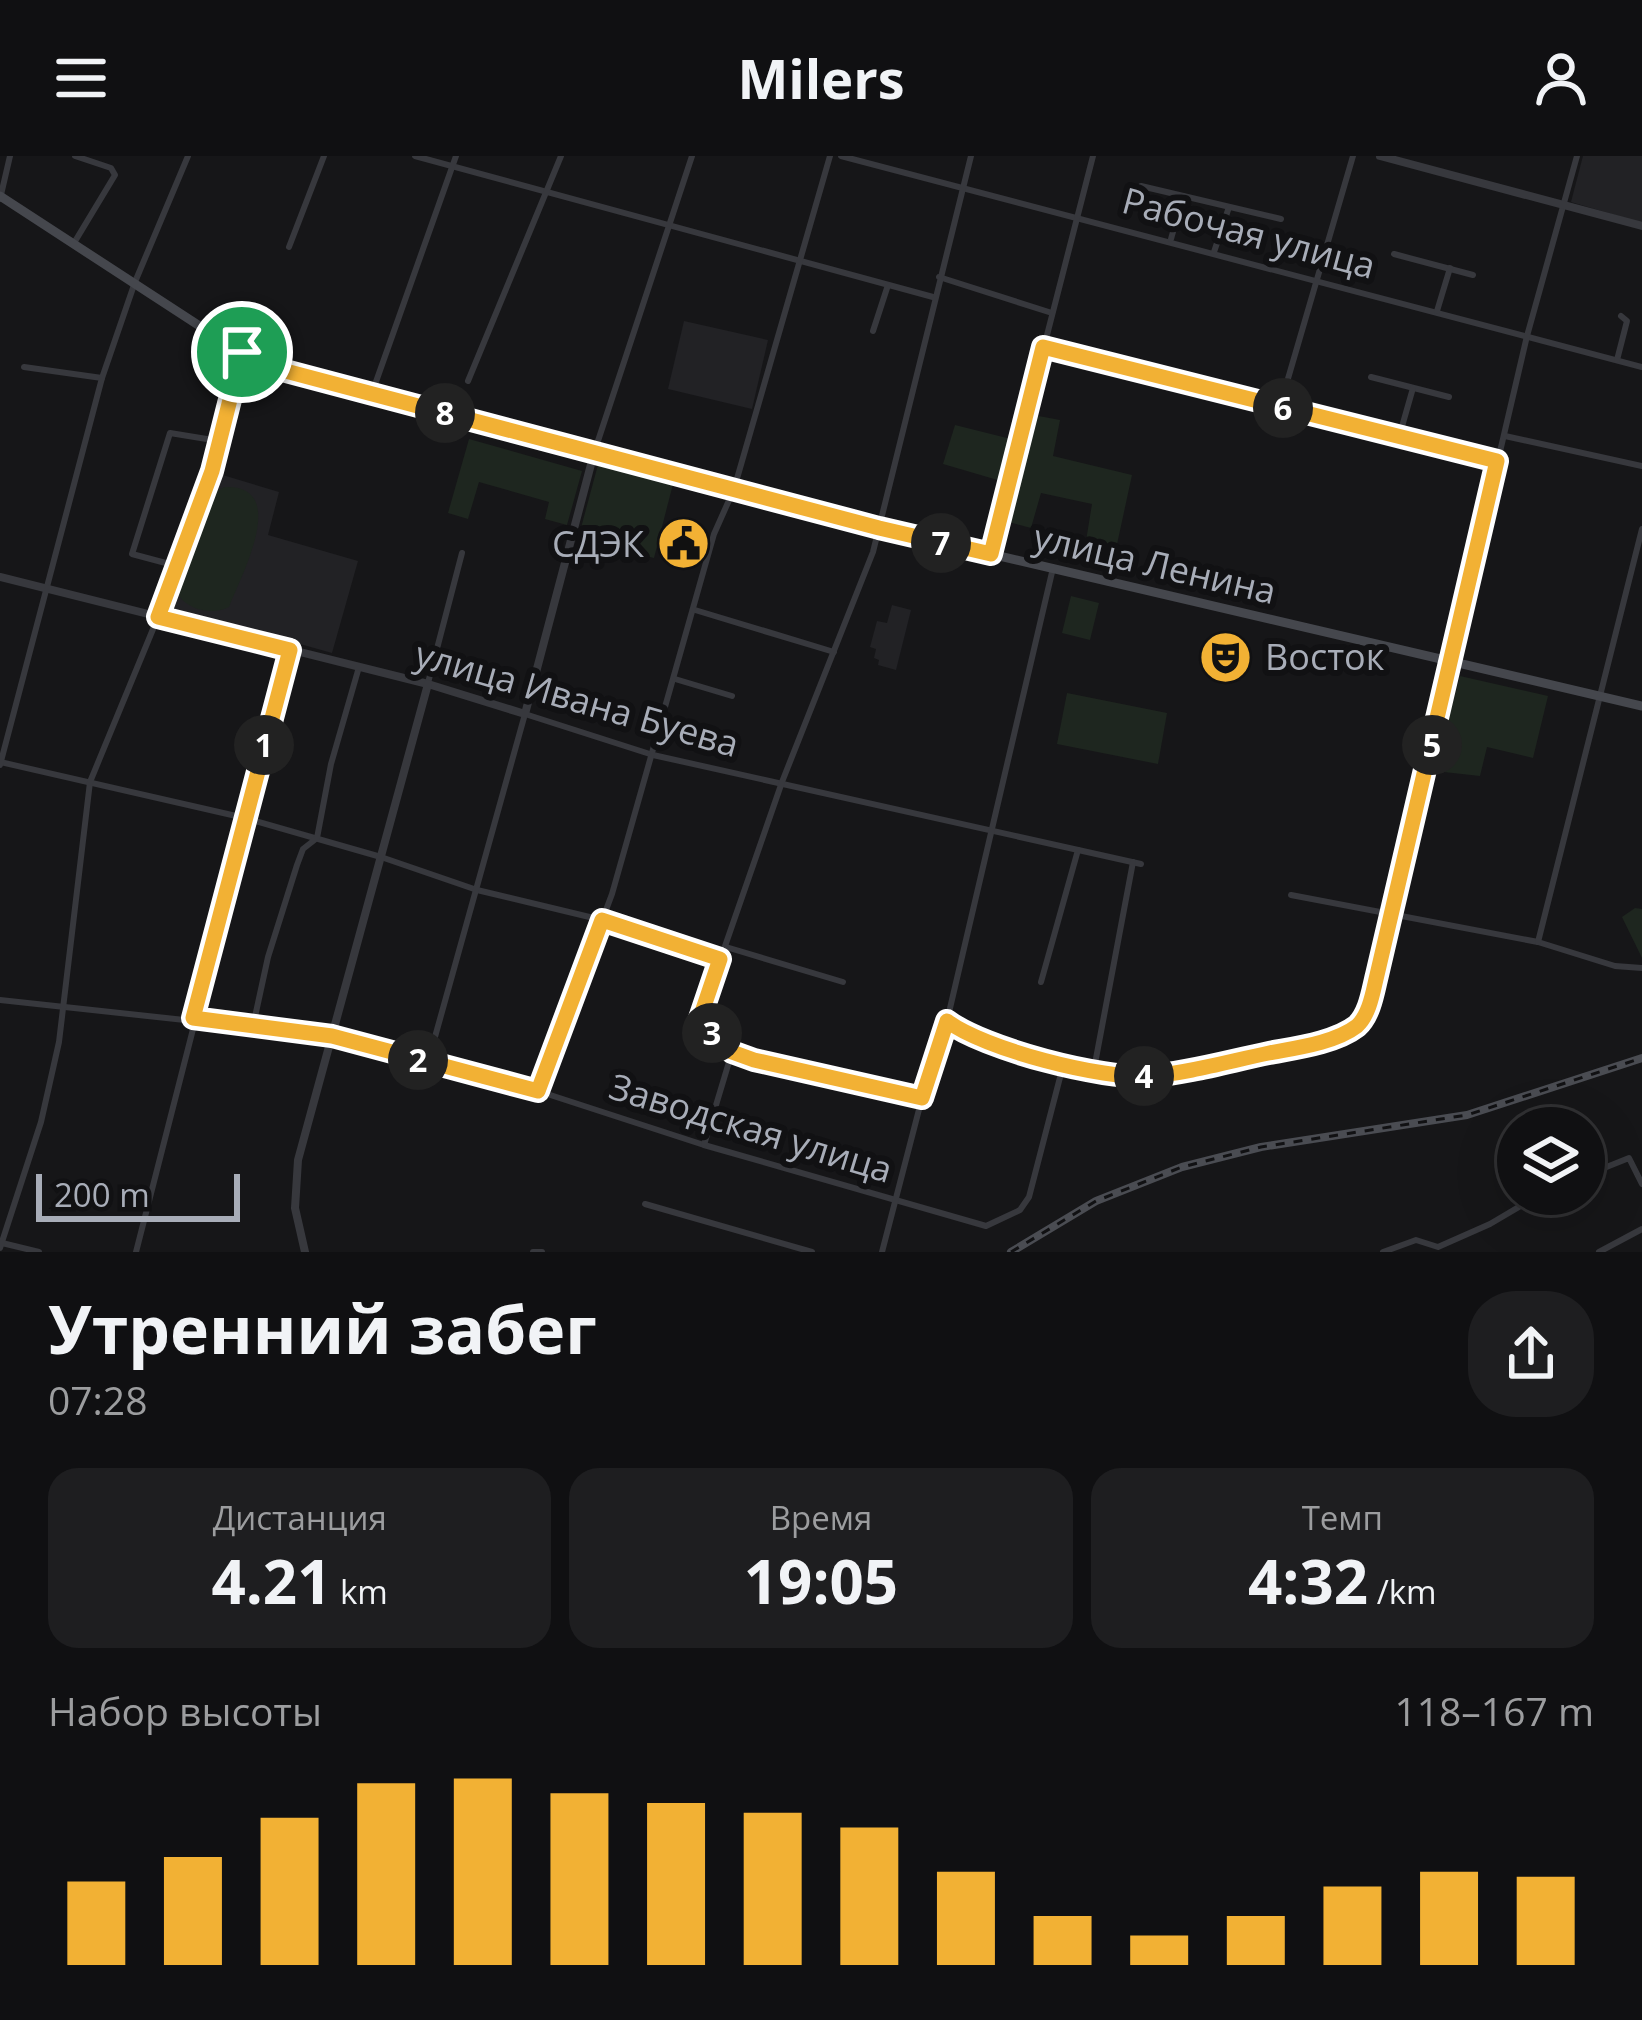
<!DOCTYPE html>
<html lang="ru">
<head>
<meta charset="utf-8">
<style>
	body { margin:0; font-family:"Open Sans",sans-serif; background:#1e1e20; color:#f1f3f6; height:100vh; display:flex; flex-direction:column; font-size:45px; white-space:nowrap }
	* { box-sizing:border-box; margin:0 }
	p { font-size:39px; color:#9c9d9f }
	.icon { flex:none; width:66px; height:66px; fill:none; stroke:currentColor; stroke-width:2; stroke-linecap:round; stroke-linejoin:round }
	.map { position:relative; height:1096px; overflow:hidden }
	.sheet { display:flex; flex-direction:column; background:#101012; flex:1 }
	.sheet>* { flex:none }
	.controls { position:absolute; left:1497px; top:951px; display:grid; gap:24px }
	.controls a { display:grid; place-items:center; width:108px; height:108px; border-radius:50%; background:#101012; box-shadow:0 12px 48px #0002,0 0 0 3px #303032; font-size:60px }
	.scale { position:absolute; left:36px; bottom:30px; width:204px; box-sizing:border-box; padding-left:12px; border:6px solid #a8adb8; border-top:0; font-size:33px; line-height:42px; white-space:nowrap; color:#a8adb8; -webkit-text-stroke:9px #111113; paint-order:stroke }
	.pin { position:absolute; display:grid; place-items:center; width:102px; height:102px; color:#fff; margin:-51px; border:6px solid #fff; border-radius:50%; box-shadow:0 3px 12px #0007 }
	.km { position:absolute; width:60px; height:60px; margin:-30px; border-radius:50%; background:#222; color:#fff; font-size:33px; line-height:60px; text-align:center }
	.round { display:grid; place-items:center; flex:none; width:126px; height:126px; border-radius:48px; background:#1e1e20 }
	.headline { display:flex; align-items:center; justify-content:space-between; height:204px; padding:0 48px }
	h1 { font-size:66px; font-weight:700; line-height:90px }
	.figures { display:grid; grid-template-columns:repeat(3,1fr); gap:18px; height:204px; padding:12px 48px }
	.figures div { display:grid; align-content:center; border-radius:30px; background:#1e1e20; text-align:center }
	.figures b { font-size:60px; font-weight:700 }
	.figures small { font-size:33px; font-weight:400 }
	.figures p { font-size:33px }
	.chart { height:336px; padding:24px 48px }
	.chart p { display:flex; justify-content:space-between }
	.chart svg { width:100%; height:216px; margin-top:12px; stroke:#f2b134; stroke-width:6 }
	header { display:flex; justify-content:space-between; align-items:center; height:156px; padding:0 48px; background:#101012; font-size:54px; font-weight:700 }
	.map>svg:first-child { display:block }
</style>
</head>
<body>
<header><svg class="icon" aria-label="menu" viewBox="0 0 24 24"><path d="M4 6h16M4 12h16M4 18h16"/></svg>Milers<svg class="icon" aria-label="person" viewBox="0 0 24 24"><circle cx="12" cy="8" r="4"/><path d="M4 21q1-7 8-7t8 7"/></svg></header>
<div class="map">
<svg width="1642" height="1096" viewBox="0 0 1642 1096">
	<rect width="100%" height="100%" fill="#161618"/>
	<g fill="#222225">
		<path d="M 1583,0 L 1642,0 L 1642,67 L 1571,46 Z"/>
		<path d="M 684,165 L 768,184 L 752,253 L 668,233 Z"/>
		<path d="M 216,317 L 279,336 L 268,379 L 358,405 L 332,497 L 168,451 Z"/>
		<path d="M 892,449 L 911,454 L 896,514 L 878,509 L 879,504 L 874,502 L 876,493 L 870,491 L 877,465 L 887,467 Z"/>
	</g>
	<g fill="#1e261f">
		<path d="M 1028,258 L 1060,264 L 1053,300 L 1132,319 L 1116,393 L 1086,385 L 1092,348 L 1041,337 L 1031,372 L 1001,364 Z"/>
		<path d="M 955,269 L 1011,283 L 1001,325 L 943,308 Z"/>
		<path d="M 469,283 L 582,315 L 567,369 L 545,363 L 549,346 L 479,326 L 468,363 L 448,357 Z"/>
		<path d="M 599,305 L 674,324 L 654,402 L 578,383 Z"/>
		<path d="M 225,331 C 290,329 242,418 229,451 C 214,459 190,455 179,440 L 186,404 L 213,336 Z"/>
		<path d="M 1071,440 L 1099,447 L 1090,484 L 1062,477 Z"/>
		<path d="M 1460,520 L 1548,540 L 1533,602 L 1487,591 L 1480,620 L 1435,615 Z"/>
		<path d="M 1067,537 L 1167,557 L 1158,608 L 1057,588 Z"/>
		<path d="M 1635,752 L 1642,753 L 1642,802 L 1622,761 Z"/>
	</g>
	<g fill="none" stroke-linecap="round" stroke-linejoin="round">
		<g stroke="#37383d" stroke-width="6">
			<path d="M 415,0 L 933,141"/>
			<path d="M 841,0 L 1642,211"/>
			<path d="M 1141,30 L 1281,63"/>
			<path d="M 0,43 L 10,0"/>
			<path d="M 1171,83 L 1183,40"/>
			<path d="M 74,87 L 115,19 L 111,12 L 75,0"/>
			<path d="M 289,91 L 324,0"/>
			<path d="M 1214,96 L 1229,51"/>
			<path d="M 1394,98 L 1473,119"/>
			<path d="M 939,121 L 1052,157"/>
			<path d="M 1437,155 L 1450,112"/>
			<path d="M 873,175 L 888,129"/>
			<path d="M 1044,191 L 1497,305"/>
			<path d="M 1617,204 L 1627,165 L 1621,160"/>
			<path d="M 24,211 L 102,222"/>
			<path d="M 1371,221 L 1449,241"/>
			<path d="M 468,225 L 561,0"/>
			<path d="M 372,237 L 456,0"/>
			<path d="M 1280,250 L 1353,0"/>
			<path d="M 1505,280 L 1642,310"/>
			<path d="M 1399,281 L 1413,232"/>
			<path d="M 594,297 L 692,0"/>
			<path d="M 991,397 L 1093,0"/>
			<path d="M 177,410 L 132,398 L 170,277 L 219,285"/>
			<path d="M 695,454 L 834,496"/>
			<path d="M 675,523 L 732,540"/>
			<path d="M 428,527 L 462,397"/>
			<path d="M 0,606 L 245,662 L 381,701 L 477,734 L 602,764 L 719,803"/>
			<path d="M 0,609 L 102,222 L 135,126 L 188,0"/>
			<path d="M 1291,739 L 1538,786 L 1615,810 L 1642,812"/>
			<path d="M 1538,786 L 1642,373"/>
			<path d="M 726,791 L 843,826"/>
			<path d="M 1041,826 L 1078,694"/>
			<path d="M 0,844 L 332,880 L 538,935 L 704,989 L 986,1070 L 1020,1054 L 1029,1041 L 1064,906"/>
			<path d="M 947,865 C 984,893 1103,924 1150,920 C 1190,917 1230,905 1269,897 C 1299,891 1342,886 1363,862 L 1418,647 L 1527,180 L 1577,0"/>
			<path d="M 253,870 L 268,801 L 297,709 L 303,693 L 317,682 L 331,608 L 359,511"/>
			<path d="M 733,897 L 922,942"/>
			<path d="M 428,906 L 525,558 L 653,599 L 1141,708"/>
			<path d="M 1094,913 L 1133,706"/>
			<path d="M 538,935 L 612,738 L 714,378 L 734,333 L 830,0"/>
			<path d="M 704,989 L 732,896 L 699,865 L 782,626 L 873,396 L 971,0"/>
			<path d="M 1584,1020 L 1629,1002 L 1642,1028"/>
			<path d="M 645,1048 L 812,1096"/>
			<path d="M 2,1087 L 39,1096"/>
			<path d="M 0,1092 L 41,966 L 59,886 L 90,626 L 158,461 L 212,315 L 242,196"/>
			<path d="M 136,1096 L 290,494"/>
			<path d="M 533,1096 L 542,1096"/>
			<path d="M 882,1096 L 922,942 L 947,865 L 1053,412"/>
			<path d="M 1383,1096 L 1416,1084 L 1438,1091 L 1490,1068 L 1541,1038"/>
			<path d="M 1599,1096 L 1642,1073"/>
		</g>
		<g stroke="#37383d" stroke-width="8">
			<path d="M 1380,0 L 1642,70"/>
			<path d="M 0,421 L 428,528 L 525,558 L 594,297"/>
			<path d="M 305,1096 L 295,1052 L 298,1004 L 428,528"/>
		</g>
		<path stroke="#45474d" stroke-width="9" d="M 0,40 L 215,180 L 278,213 L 879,372 L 1642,550"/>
		<defs>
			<path id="rail" d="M 1011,1096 L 1096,1045 L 1182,1011 L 1261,991 L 1467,959 L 1642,902"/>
		</defs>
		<use href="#rail" stroke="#4a4c52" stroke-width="8"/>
		<use href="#rail" stroke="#111113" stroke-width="3" stroke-dasharray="9" stroke-linecap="butt"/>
	</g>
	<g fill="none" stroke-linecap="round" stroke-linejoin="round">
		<defs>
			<path id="route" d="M 1043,191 L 1497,305 L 1377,819 C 1373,835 1370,858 1357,870 C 1335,887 1295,892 1269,897 C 1230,905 1189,917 1150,920 C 1103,924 984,893 947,865 L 922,942 L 754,904 L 732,896 L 699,865 L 720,803 L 602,764 L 538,935 L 332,880 L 193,862 L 290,494 L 158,461 L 212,315 L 242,196 L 278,213 L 879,372 L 991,398 Z"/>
		</defs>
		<use href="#route" stroke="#fff" stroke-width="24"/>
		<use href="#route" stroke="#f2b134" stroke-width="15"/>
	</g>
	<defs>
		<symbol id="civic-disc" viewBox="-11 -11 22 22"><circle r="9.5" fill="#f2b134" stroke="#111113"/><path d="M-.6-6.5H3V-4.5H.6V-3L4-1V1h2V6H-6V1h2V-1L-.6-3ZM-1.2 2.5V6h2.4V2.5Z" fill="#111"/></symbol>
		<symbol id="theatre-disc" viewBox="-11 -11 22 22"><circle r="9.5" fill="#f2b134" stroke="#111113"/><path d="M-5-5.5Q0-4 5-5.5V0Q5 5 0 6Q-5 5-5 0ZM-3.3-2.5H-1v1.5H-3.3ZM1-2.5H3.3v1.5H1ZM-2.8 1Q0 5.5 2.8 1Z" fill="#111"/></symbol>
	</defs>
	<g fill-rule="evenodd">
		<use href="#civic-disc" x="654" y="358" width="59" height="59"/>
		<use href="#theatre-disc" x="1196" y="472" width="59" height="59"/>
	</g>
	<g text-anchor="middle" stroke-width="12" stroke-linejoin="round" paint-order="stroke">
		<g font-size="36" fill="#a8adb8" stroke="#111113">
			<text transform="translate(1249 77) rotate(15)" y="13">Рабочая улица</text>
			<text transform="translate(1155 408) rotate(13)" y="13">улица Ленина</text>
			<text transform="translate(577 543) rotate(16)" y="13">улица Ивана Буева</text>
			<text transform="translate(751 972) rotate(17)" y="13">Заводская улица</text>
		</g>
		<g font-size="36" fill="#a8adb8" stroke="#111113" text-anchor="end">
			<text x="644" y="401">СДЭК</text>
			<text x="1265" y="514" text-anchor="start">Восток</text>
		</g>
	</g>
</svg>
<div class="controls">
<a><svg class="icon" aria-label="layers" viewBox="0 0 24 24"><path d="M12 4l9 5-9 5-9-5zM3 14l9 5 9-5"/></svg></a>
</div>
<div class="scale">200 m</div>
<div class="pin" style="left:242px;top:196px;background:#1e9e55"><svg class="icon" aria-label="arrive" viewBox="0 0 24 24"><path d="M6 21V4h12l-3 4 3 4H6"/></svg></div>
<b class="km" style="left:264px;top:589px">1</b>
<b class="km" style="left:418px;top:904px">2</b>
<b class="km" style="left:712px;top:877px">3</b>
<b class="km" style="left:1144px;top:920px">4</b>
<b class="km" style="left:1432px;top:589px">5</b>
<b class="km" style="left:1283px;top:252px">6</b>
<b class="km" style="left:941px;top:387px">7</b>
<b class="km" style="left:445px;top:257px">8</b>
</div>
<section class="sheet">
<div class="headline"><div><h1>Утренний забег</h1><p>07:28</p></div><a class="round"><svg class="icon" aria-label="share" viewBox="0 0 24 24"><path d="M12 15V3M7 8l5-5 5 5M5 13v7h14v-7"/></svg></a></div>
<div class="figures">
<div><p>Дистанция</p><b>4.21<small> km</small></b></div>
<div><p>Время</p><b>19:05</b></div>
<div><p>Темп</p><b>4:32<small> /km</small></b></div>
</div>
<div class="chart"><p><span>Набор высоты</span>118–167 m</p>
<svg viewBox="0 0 160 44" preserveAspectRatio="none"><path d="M5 44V27M15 44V22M25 44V14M35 44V7M45 44V6M55 44V9M65 44V11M75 44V13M85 44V16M95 44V25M105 44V34M115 44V38M125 44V34M135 44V28M145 44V25M155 44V26"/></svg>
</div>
</section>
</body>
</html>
